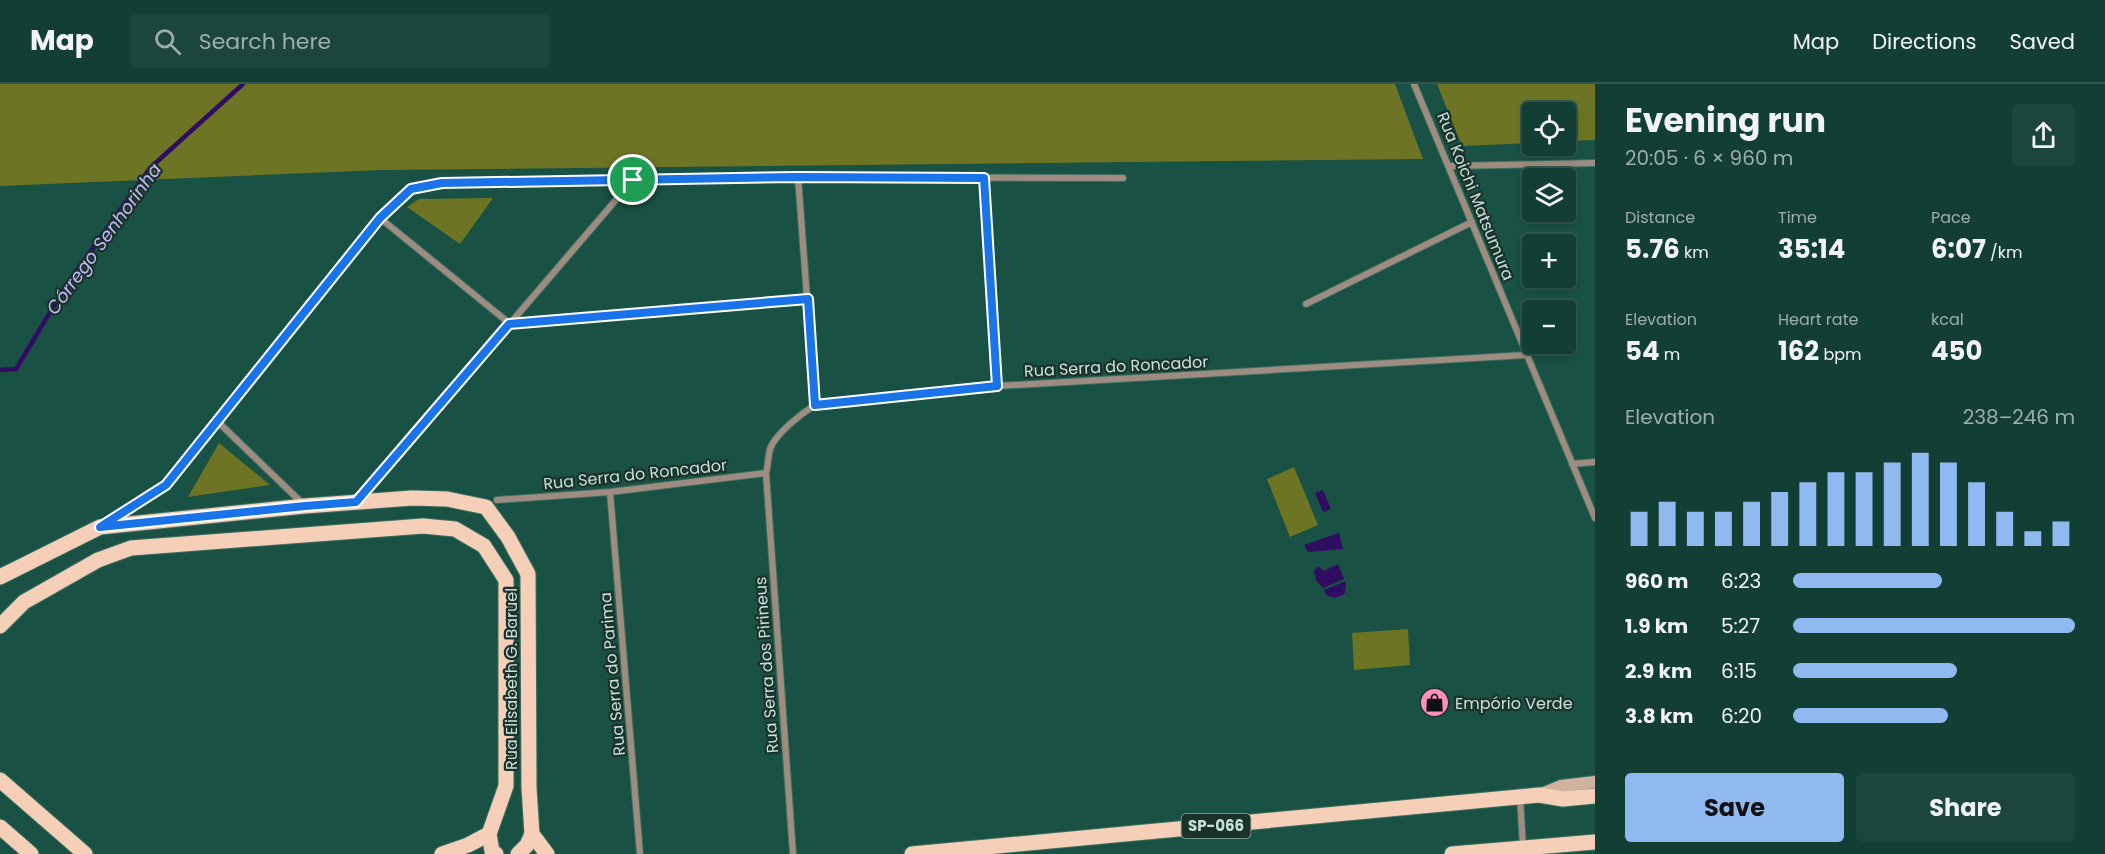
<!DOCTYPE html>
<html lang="en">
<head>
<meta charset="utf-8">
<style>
	body { margin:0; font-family:Poppins,sans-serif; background:#1c453b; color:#f1f3f6; height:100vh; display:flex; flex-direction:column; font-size:22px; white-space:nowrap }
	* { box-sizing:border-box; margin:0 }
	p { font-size:20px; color:#9daeac }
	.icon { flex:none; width:33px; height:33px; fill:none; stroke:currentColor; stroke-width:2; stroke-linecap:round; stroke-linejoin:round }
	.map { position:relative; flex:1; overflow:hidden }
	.side { display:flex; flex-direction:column; background:#133e33; width:510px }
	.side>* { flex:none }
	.fabs { position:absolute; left:1522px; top:18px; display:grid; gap:12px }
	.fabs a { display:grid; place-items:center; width:54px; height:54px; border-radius:6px; background:#133e33; box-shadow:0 3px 9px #0003,0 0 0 2px #32574e; font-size:30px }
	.pin { position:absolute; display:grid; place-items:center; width:51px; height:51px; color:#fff; margin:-26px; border:3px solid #fff; border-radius:50%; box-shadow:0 2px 6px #0007 }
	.round { display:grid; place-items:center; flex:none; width:63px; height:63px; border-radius:6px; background:#1c453b }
	.summary { display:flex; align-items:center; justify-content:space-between; height:102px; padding:0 30px }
	h1 { font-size:33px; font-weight:700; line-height:45px }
	.figures { display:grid; grid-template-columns:repeat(3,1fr); gap:9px; height:102px; padding:6px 30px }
	.figures div { display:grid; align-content:center }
	.figures b { font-size:26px; font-weight:700 }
	.figures small { font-size:16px; font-weight:400 }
	.figures p { font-size:16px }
	.chart { height:168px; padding:12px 30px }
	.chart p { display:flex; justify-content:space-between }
	.chart svg { width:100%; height:108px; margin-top:6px; stroke:#90b9f0; stroke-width:6 }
	.action { display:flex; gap:12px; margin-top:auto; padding:12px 30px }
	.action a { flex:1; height:69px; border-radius:6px; background:#90b9f0; color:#111; font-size:24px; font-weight:700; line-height:69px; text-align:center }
	.action a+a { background:#1c453b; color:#f1f3f6 }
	ul { padding:0 30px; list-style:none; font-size:20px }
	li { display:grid; grid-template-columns:96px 72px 1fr; align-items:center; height:45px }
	li i { height:15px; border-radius:8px; background:#90b9f0 }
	header { display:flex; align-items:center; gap:36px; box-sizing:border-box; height:84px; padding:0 30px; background:#133e33; border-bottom:2px solid #32574e }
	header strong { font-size:28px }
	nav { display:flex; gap:33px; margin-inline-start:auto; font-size:21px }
	.search { width:420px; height:54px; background:#1c453b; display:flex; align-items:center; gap:15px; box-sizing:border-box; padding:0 21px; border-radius:6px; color:#9daeac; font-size:22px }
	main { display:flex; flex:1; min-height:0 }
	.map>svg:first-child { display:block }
</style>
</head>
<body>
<header>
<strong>Map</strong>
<div class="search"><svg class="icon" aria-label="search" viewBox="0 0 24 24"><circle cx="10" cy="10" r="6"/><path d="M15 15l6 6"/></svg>Search here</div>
<nav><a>Map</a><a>Directions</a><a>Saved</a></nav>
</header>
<main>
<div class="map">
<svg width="1595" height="770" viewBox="0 0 1595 770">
	<rect width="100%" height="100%" fill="#195244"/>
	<g fill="#6d7525">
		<path d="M 0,0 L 1395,0 L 1423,75 L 382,86 L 0,102 Z"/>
		<path d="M 1437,0 L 1595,0 L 1595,56 L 1566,57 L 1566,28 L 1533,28 L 1533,59 L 1462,62 Z"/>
		<path d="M 493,114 L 460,160 L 407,123 L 419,115 Z"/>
		<path d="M 219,359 L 270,401 L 188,413 Z"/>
		<path d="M 1294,383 L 1318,441 L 1290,453 L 1267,395 Z"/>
		<path d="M 1408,545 L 1410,581 L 1354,586 L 1352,549 Z"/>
	</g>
	<g fill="#300c63">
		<path d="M 1323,406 L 1331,425 L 1323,428 L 1315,409 Z"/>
		<path d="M 1339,449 L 1343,465 L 1308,468 L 1304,461 Z"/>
		<path d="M 1338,480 L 1344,495 L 1323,504 L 1316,496 L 1314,487 L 1318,482 L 1324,487 Z"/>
		<path d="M 1346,497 L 1345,509 C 1338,514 1334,515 1326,511 L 1324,506 Z"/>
	</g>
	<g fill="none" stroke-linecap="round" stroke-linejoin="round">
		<path stroke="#300c63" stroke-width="4.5" d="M 0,286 L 16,285 L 67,200 L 150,84 L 243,0"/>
		<defs>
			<g id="street">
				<path d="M 1414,0 L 1595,434"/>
				<path d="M 1449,82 L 1595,79"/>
				<path d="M 798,93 L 815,321"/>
				<path d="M 984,94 L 997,302"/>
				<path d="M 380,134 L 509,239 L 808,215"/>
				<path d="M 1306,220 L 1472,138"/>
				<path d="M 216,336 L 302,419"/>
				<path d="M 1572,380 L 1595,378"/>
				<path d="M 610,408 L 640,770"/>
				<path d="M 359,416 L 633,96"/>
				<path d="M 497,416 L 610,408 L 766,389"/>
				<path d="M 108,438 L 166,401 L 380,134 L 411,105 L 442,99 L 798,93 L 1123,94"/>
				<path d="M 1520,714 L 1523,763"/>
				<path d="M 793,770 L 766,389 C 768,382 768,373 770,365 C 776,349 801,330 815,321 L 997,302 L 1526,271"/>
			</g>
			<path id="secondary" d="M 1539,711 L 1561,702 L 1595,698"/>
			<g id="primary">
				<path d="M 0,493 L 100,443 L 305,422 L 412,414 L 447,415 L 486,423 L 508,453 L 528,490 L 529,704 L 532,750 L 547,770"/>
				<path d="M 0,542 L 24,518 L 98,476 L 131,464 L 423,442 L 455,445 L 484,462 L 506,496 L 506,702 L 489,750 L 492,767 L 496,770"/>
				<path d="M 0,696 L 85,770"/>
				<path d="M 0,743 L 31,770"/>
				<path d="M 442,770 L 468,761 L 489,750"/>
				<path d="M 518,770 L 527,761 L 532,750"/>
				<path d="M 912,770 L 1539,711 L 1563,715 L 1595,712"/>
				<path d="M 1452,770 L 1595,758"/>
			</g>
		</defs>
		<use href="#street" stroke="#3c6f62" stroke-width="8"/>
		<use href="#secondary" stroke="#3c6f62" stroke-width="14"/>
		<use href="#primary" stroke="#3c6f62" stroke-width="17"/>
		<use href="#street" stroke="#9f8c80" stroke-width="6"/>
		<use href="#secondary" stroke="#d0b29f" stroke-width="12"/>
		<use href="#primary" stroke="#f5cfb7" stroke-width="15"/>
	</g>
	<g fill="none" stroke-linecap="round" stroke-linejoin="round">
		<defs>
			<path id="route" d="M 798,93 L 984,94 L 997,302 L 815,321 L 808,215 L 509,240 L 356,418 L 305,422 L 100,443 L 166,401 L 380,134 L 411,105 L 442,99 Z"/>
		</defs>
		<use href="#route" stroke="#fff" stroke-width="12"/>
		<use href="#route" stroke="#1a73e8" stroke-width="8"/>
	</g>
	<defs>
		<symbol id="shop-disc" viewBox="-11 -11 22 22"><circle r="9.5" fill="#fe8ebd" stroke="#1b322c"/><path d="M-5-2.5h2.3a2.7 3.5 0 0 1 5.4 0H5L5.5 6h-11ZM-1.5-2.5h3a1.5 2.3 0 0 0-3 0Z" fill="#111"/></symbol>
	</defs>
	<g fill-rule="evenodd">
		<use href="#shop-disc" x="1418" y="602" width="33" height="33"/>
	</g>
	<g text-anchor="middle" stroke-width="4.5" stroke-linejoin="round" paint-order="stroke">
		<rect fill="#1b322c" stroke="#93aca4" stroke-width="1.5" x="1181.5" y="730" width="69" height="24" rx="4.5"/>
		<g font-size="15" font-weight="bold" fill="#c6e1d8">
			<text x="1216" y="747">SP-066</text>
		</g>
		<g font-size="16" fill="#c6e1d8" stroke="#1b322c">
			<text transform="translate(1476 112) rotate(68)" y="6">Rua Koichi Matsumura</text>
			<text transform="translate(1116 282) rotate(-3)" y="6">Rua Serra do Roncador</text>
			<text transform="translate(635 390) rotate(-6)" y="6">Rua Serra do Roncador</text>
			<text transform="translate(766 581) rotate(-94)" y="6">Rua Serra dos Pirineus</text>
			<text transform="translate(612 590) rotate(-95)" y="6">Rua Serra do Parima</text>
			<text transform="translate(511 595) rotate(-90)" y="6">Rua Elisabeth G. Baruel</text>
		</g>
		<g font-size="16" fill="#c6e1d8" stroke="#1b322c" text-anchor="start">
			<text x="1455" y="625">Empório Verde</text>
		</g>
		<g font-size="18" font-style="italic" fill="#c6b6fd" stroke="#1b322c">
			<text transform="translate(104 155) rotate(-54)" y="6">Córrego Senhorinha</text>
		</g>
	</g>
</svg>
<div class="fabs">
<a><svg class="icon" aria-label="locate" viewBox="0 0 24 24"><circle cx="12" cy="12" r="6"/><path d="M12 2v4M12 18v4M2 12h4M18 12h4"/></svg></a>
<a><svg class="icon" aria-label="layers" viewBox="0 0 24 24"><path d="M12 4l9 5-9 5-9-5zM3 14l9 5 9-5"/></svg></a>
<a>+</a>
<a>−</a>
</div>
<div class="pin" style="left:633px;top:96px;background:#1e9e55"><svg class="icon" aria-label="arrive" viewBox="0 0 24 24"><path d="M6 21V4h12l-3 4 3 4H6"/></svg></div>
</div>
<section class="side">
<div class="summary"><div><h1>Evening run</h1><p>20:05 · 6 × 960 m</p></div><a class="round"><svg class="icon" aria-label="share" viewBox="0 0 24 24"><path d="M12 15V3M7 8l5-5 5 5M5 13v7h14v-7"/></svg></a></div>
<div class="figures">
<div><p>Distance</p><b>5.76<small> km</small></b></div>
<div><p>Time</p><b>35:14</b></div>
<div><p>Pace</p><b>6:07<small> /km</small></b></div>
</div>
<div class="figures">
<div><p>Elevation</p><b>54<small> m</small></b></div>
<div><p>Heart rate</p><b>162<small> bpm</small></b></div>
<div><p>kcal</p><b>450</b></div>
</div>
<div class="chart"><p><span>Elevation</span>238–246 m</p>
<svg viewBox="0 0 160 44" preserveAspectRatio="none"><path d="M5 44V30M15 44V26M25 44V30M35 44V30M45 44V26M55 44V22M65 44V18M75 44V14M85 44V14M95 44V10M105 44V6M115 44V10M125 44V18M135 44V30M145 44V38M155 44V34"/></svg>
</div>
<ul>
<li><b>960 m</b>6:23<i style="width:53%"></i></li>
<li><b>1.9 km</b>5:27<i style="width:100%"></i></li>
<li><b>2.9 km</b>6:15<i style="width:58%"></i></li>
<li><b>3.8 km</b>6:20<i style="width:55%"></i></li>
</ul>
<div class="action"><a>Save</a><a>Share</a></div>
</section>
</main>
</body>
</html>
